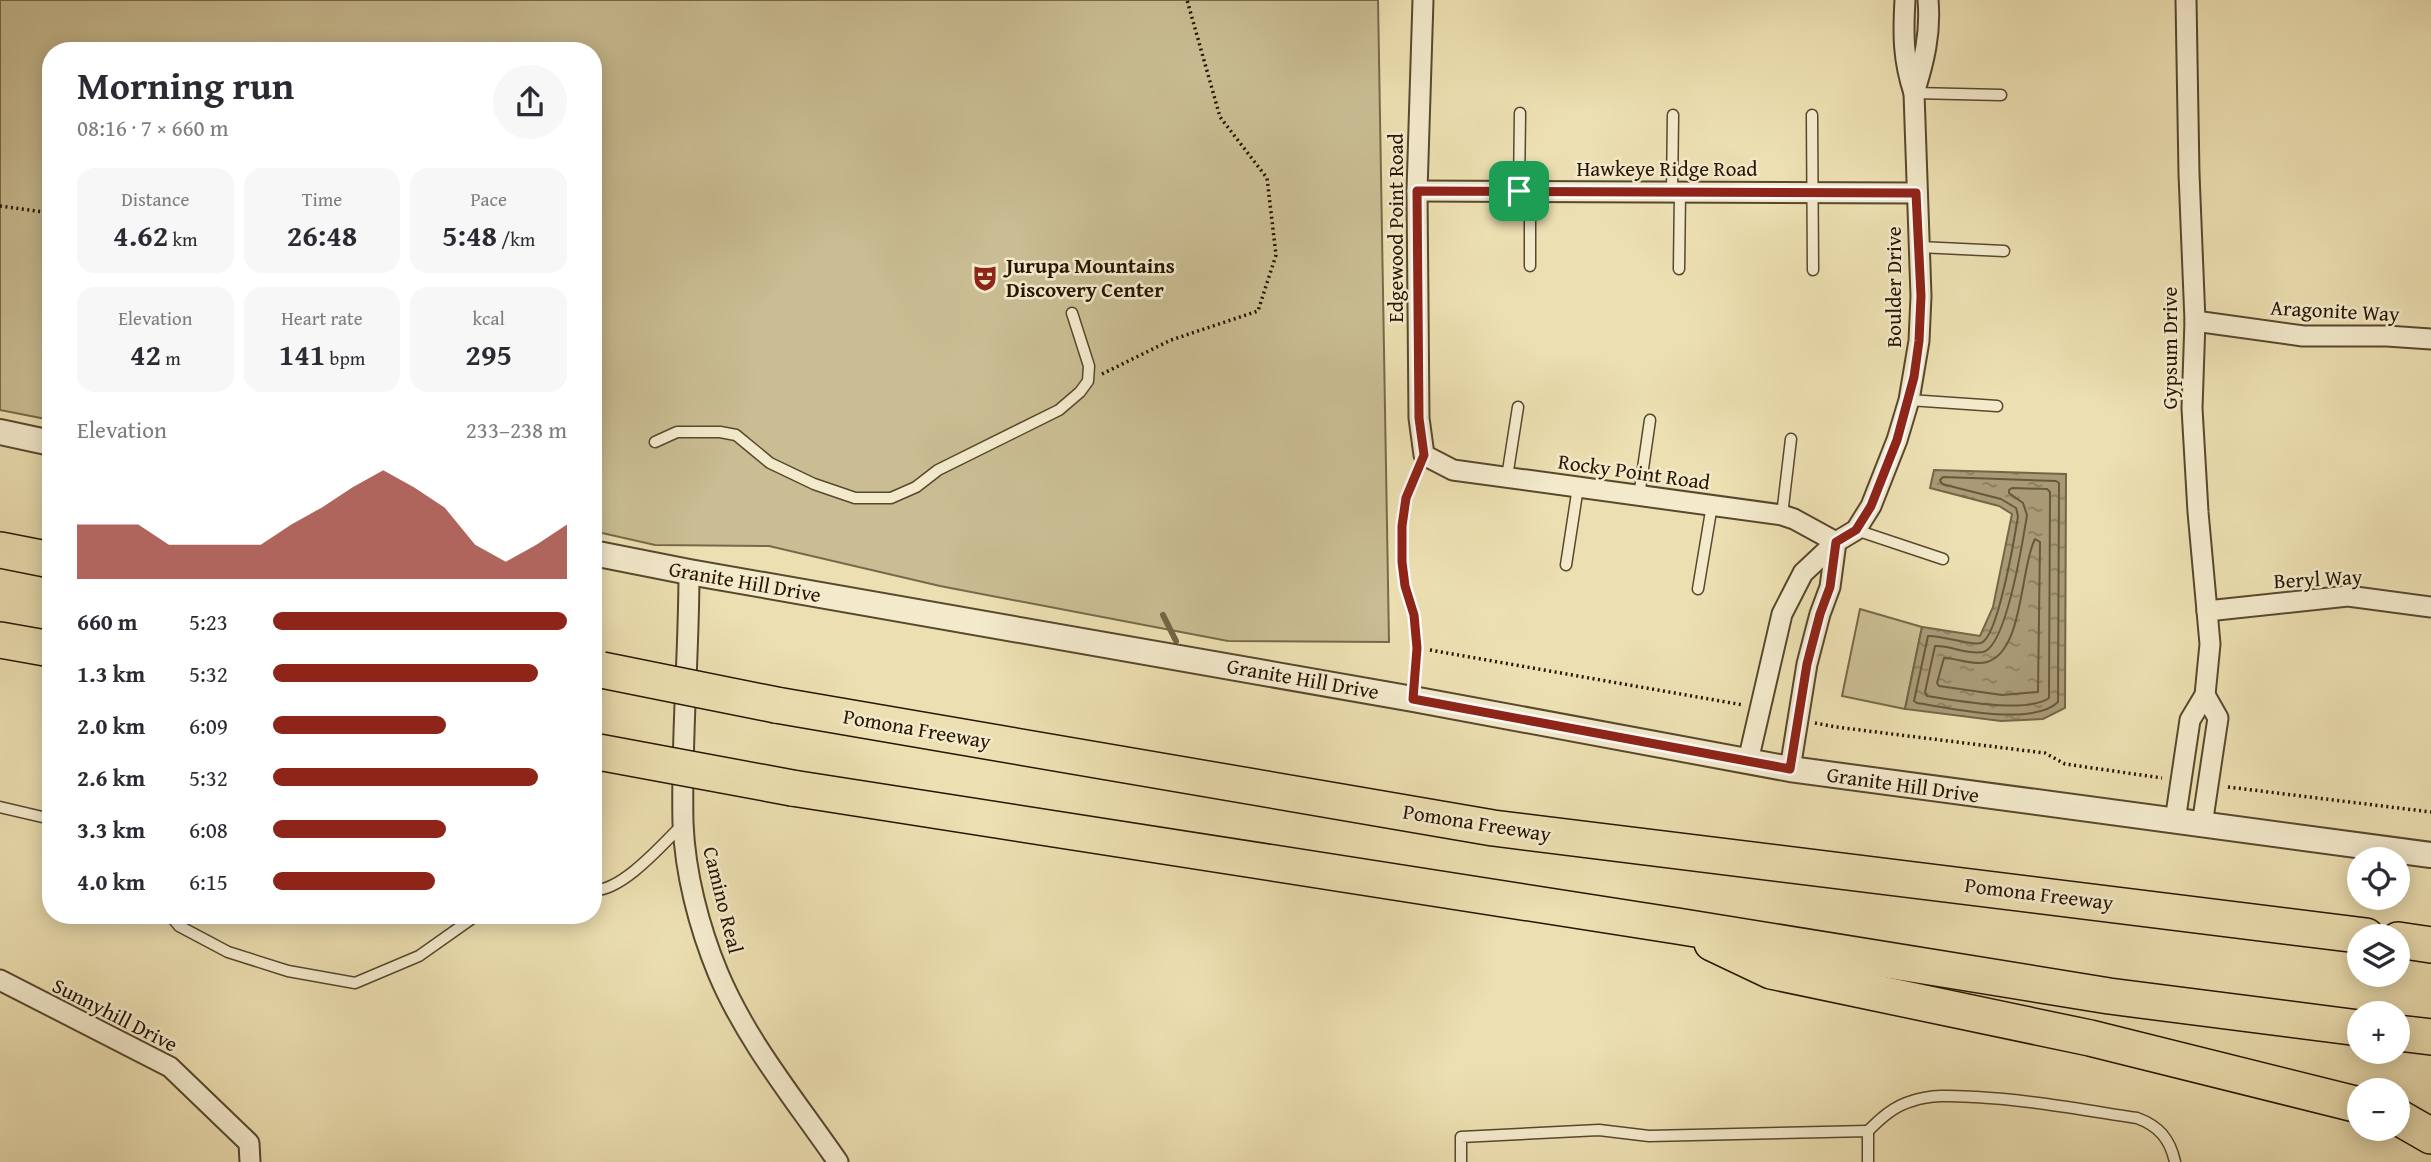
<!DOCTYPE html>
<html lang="en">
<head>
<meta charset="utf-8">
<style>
	body { margin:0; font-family:"Gentium Book Plus",serif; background:#f7f7f7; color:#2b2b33; height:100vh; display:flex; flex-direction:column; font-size:26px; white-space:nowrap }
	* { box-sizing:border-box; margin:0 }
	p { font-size:23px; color:#7c7c81 }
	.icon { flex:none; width:38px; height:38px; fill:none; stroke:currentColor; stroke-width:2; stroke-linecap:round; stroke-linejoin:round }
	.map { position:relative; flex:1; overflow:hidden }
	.sheet { position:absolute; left:42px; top:42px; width:560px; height:882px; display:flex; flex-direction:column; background:#fff; border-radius:28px; box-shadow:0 4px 18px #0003 }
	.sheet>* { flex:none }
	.tools { position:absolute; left:2347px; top:847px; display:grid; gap:14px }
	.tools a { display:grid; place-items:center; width:63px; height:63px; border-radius:50%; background:#fff; box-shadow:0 4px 18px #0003; font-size:35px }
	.pin { position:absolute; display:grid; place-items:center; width:60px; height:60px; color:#fff; margin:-30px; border-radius:14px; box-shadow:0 4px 10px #0006 }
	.round { display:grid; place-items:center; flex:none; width:74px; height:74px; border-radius:37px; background:#f7f7f7 }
	.headline { display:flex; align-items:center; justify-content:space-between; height:119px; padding:0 35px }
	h1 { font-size:38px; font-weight:800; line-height:52px }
	.metrics { display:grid; grid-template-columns:repeat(3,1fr); gap:10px; height:119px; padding:7px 35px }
	.metrics div { display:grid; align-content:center; border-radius:18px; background:#f7f7f7; text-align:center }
	.metrics b { font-size:30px; font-weight:800 }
	.metrics small { font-size:19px; font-weight:400 }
	.metrics p { font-size:19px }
	.chart { height:196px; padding:14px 35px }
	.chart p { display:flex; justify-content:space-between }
	.chart svg { width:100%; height:126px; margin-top:7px; fill:#8f2418; opacity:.7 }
	ul { padding:0 35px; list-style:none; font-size:23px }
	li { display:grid; grid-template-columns:112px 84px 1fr; align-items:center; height:52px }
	li i { height:18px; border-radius:9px; background:#8f2418 }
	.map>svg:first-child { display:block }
</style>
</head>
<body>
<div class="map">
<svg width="2431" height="1162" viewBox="0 0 2431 1162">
	<defs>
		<pattern id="water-ripples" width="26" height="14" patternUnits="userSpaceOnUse" patternTransform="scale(1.75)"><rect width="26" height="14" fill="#a99a75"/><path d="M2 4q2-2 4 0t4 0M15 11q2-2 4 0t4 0" fill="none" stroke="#897c5e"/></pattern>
	</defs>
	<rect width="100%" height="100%" fill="#ecdfb1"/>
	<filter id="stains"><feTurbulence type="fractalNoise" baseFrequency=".00286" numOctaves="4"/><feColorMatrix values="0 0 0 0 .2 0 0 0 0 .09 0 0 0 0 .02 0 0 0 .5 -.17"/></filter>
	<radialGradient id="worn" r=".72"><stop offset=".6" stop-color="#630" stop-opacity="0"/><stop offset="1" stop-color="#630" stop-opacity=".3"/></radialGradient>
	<g fill="#cabd93" stroke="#78694a" stroke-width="2">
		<path d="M 0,0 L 1378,0 L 1389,642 L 1228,641 L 940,586 L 769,546 L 655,545 L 593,531 L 593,51 L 51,51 L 51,420 L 0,410 Z"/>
		<path d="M 1860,609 L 1922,627 L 1905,709 L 1842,696 Z"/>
	</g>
	<path fill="url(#water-ripples)" stroke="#756547" stroke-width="2" d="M 1934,470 L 2066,474 L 2065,708 L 2043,719 L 2001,721 L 1905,709 L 1922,627 L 1980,636 L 1993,607 L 2012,514 L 1999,506 L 1930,488 Z"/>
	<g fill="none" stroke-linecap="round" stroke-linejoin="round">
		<g stroke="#68583b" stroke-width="2">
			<path d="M 1943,477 L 2056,481 L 2059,483 L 2058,702 C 2032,727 1951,708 1917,703 L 1914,701 L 1928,636 C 1942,635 1970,646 1981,643 C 1998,638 2015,535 2018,516 L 2016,508 L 2001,499 L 1942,484 L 1940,480 Z"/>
			<path d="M 2012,488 L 2047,489 L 2050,492 L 2049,698 C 2026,714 1955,700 1927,696 L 1925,692 L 1935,646 C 1950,645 1967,655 1983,652 C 2007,646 2023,539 2027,515 L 2023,503 L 2009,493 L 2009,490 Z"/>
			<path d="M 2035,539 L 2040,542 L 2038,692 L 2002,695 L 1939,686 L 1937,683 L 1944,658 C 1957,658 1973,666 1987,662 C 2024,651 2020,567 2035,539 Z"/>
		</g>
		<path stroke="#756547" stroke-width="6" d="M 1163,615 L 1176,641"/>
		<defs>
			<g id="service">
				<path d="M 1914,93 L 2001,95"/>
				<path d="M 1812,115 L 1813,270"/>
				<path d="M 1519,191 L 1520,113"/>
				<path d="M 1530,191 L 1530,266"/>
				<path d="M 1672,192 L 1673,115"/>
				<path d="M 1919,247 L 2004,251"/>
				<path d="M 1679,269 L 1680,192"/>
				<path d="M 1909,400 L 1997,406"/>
				<path d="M 655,442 L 677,432 L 720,432 L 736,435 L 770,463 L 814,484 L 855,498 L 891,498 L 916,487 L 938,470 L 1059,410 L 1080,392 L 1088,381 L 1089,366 L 1072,313"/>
				<path d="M 1507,477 L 1518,407"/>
				<path d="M 1639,496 L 1650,420"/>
				<path d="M 1782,515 L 1791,439"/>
				<path d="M 1856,530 L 1943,559"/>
				<path d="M 1566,565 L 1578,487"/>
				<path d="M 1698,589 L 1712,505"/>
				<path d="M 1413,697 L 1417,648 L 1414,615 L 1405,586 L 1402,562 L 1402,526 L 1406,498 L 1424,455"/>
				<path d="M 0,807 L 51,819"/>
				<path d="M 593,890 C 621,892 662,845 681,826"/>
				<path d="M 170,915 L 179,926 L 228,952 L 288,971 L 355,983 L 419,956 L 477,915"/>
				<path d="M 1868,1131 C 1881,1118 1894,1106 1912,1101 C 1933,1094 1955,1096 1976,1097 C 2030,1100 2084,1110 2137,1118 C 2159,1126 2170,1139 2175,1162"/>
				<path d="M 1461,1162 L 1461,1137 L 1599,1130 L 1649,1136 L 1868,1131 L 1868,1162"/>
			</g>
			<g id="minor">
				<path d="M 1423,0 L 1417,191 L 1419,418 L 1424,455 L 1453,470 L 1782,515 L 1794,519 L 1836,542"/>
				<path d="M 1914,93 C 1924,62 1931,33 1928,0"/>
				<path d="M 1417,191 L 1916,193"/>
				<path d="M 2195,321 L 2303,336 L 2387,336 L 2431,339"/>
				<path d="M 689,572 C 689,656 681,739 683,823 C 685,873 699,927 718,973 C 747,1042 796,1101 838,1162"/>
				<path d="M 2207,611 L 2348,596 L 2431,607"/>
				<path d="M 1748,761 L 1782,614 L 1803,573 L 1836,542 L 1856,530 L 1871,506 L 1897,440 L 1909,400 L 1919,341 L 1921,296 L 1914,93 C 1903,60 1903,34 1905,0"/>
				<path d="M 1790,769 L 1807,664 L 1820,614 L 1830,587 L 1836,542"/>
				<path d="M 2175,821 L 2190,720 L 2205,695 L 2210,644 L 2198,512 L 2192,408 L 2195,321 L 2189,174 L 2186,0"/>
				<path d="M 2202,825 L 2218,718 L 2205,695"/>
				<path d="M 0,980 L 170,1067 L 249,1143 L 250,1162"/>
			</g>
			<g id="tertiary">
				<path d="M 0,432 L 51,443"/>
				<path d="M 593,553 L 689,572 L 1413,699 L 1790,769 L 2431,855"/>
			</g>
			<g id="motorway">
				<path d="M 0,550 L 51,560"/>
				<path d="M 0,640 L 51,649"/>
				<path d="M 776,705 L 1493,828 L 2366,936"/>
				<path d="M 792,788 L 1677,926 L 2109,996 L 2359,1028"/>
				<path d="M 2398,940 L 2431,945"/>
				<path d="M 1712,943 L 1771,971 L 2090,1038 L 2359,1105"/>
				<path d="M 2398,1033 L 2431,1037"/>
				<path d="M 2398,1117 L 2431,1136"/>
			</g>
		</defs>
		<use href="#service" stroke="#58482d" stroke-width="13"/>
		<use href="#minor" stroke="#58482d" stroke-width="23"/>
		<use href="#tertiary" stroke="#58482d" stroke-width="28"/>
		<use href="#motorway" stroke="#261501" stroke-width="38"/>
		<g stroke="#261501" stroke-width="3.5" stroke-dasharray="2 3.5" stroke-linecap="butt">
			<path d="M 0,206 L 51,213"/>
			<path d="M 1102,374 L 1171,340 L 1258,311 L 1276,255 L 1267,178 L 1220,117 L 1187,0"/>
			<path d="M 1430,650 L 1743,705"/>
			<path d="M 1815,723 L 1836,727 L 2045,753 L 2065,764 L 2162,778"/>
			<path d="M 2228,787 L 2431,812"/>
		</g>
		<use href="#service" stroke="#f3eacc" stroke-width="10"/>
		<use href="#minor" stroke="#f3eacc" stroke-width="19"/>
		<use href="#tertiary" stroke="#f3eacc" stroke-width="24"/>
		<use href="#motorway" stroke="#ecdfb1" stroke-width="35"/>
		<defs>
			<g id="motorway-bridge">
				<path d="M 602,670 L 776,705"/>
				<path d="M 593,751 L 792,788"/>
			</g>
		</defs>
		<use href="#motorway-bridge" stroke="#261501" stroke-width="38" stroke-linecap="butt"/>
		<use href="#motorway-bridge" stroke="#ecdfb1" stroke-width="35"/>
	</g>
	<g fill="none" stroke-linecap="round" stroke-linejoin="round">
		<defs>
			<path id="route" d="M 1417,191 L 1916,193 L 1921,296 L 1919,341 L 1914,377 L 1897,440 L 1871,506 L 1856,530 L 1836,542 L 1830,587 L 1820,614 L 1807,664 L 1790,769 L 1413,699 L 1417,648 L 1414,615 L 1405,586 L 1402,562 L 1402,526 L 1406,498 L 1424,455 L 1419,418 Z"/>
		</defs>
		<use href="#route" stroke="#fff" stroke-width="14"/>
		<use href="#route" stroke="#8f2418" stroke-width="9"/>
	</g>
	<defs>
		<symbol id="theatre-bare" viewBox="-9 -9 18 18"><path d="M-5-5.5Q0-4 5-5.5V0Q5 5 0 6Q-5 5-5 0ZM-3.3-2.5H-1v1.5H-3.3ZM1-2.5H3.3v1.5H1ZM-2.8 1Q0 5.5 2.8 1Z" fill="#8f2418" stroke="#f3eacc" stroke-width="2.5" paint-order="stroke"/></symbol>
	</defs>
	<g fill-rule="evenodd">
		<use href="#theatre-bare" x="966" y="259" width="38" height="38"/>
	</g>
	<g text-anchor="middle" stroke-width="5" stroke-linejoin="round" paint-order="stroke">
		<g font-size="21" fill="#261501" stroke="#f3eacc">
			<text x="1667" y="176">Hawkeye Ridge Road</text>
			<text transform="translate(1396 228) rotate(-90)" y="7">Edgewood Point Road</text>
			<text transform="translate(1894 287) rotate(-90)" y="7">Boulder Drive</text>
			<text transform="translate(2335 311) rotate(3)" y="7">Aragonite Way</text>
			<text transform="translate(2170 348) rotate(-90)" y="7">Gypsum Drive</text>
			<text transform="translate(1634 472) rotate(8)" y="7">Rocky Point Road</text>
			<text transform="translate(2318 579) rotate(-3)" y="7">Beryl Way</text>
			<text transform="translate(745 582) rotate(10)" y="7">Granite Hill Drive</text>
			<text transform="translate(1303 679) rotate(10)" y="7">Granite Hill Drive</text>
			<text transform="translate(917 729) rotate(10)" y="7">Pomona Freeway</text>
			<text transform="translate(1903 785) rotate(8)" y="7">Granite Hill Drive</text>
			<text transform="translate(1477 823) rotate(9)" y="7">Pomona Freeway</text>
			<text transform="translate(2039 894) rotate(7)" y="7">Pomona Freeway</text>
			<text transform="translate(723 900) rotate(76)" y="7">Camino Real</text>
			<text transform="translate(115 1015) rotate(27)" y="7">Sunnyhill Drive</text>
		</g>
		<g font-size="21" font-weight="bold" fill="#261501" stroke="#f3eacc" text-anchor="start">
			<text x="1006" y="273">Jurupa Mountains<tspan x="1006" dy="24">Discovery Center</tspan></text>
		</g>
	</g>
	<rect width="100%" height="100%" filter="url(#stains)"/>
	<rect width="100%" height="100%" fill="url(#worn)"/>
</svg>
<div class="tools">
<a><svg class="icon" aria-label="locate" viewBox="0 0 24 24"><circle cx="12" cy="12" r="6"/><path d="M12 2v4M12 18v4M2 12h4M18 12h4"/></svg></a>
<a><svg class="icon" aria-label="layers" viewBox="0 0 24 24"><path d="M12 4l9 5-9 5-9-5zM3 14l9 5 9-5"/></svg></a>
<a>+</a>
<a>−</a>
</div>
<div class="pin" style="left:1519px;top:191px;background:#1e9e55"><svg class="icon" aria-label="arrive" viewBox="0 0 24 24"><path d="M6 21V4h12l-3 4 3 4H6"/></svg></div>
<section class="sheet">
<div class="headline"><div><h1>Morning run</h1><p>08:16 · 7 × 660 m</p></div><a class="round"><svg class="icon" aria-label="share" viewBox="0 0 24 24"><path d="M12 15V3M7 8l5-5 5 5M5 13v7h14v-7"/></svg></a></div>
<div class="metrics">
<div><p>Distance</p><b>4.62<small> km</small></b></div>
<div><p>Time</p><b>26:48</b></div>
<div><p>Pace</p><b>5:48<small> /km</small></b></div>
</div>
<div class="metrics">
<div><p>Elevation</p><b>42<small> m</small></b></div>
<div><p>Heart rate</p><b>141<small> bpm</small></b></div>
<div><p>kcal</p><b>295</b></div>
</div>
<div class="chart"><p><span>Elevation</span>233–238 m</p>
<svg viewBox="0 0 160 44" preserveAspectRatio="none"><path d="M0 44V25L10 25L20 25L30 32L40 32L50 32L60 32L70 25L80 19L90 12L100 6L110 12L120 19L130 32L140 38L150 32L160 25V44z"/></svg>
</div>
<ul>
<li><b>660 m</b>5:23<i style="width:100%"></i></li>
<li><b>1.3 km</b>5:32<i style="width:90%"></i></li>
<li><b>2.0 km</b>6:09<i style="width:59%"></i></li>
<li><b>2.6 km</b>5:32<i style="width:90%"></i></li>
<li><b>3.3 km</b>6:08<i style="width:59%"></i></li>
<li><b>4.0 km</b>6:15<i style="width:55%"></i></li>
</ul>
</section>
</div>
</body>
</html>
